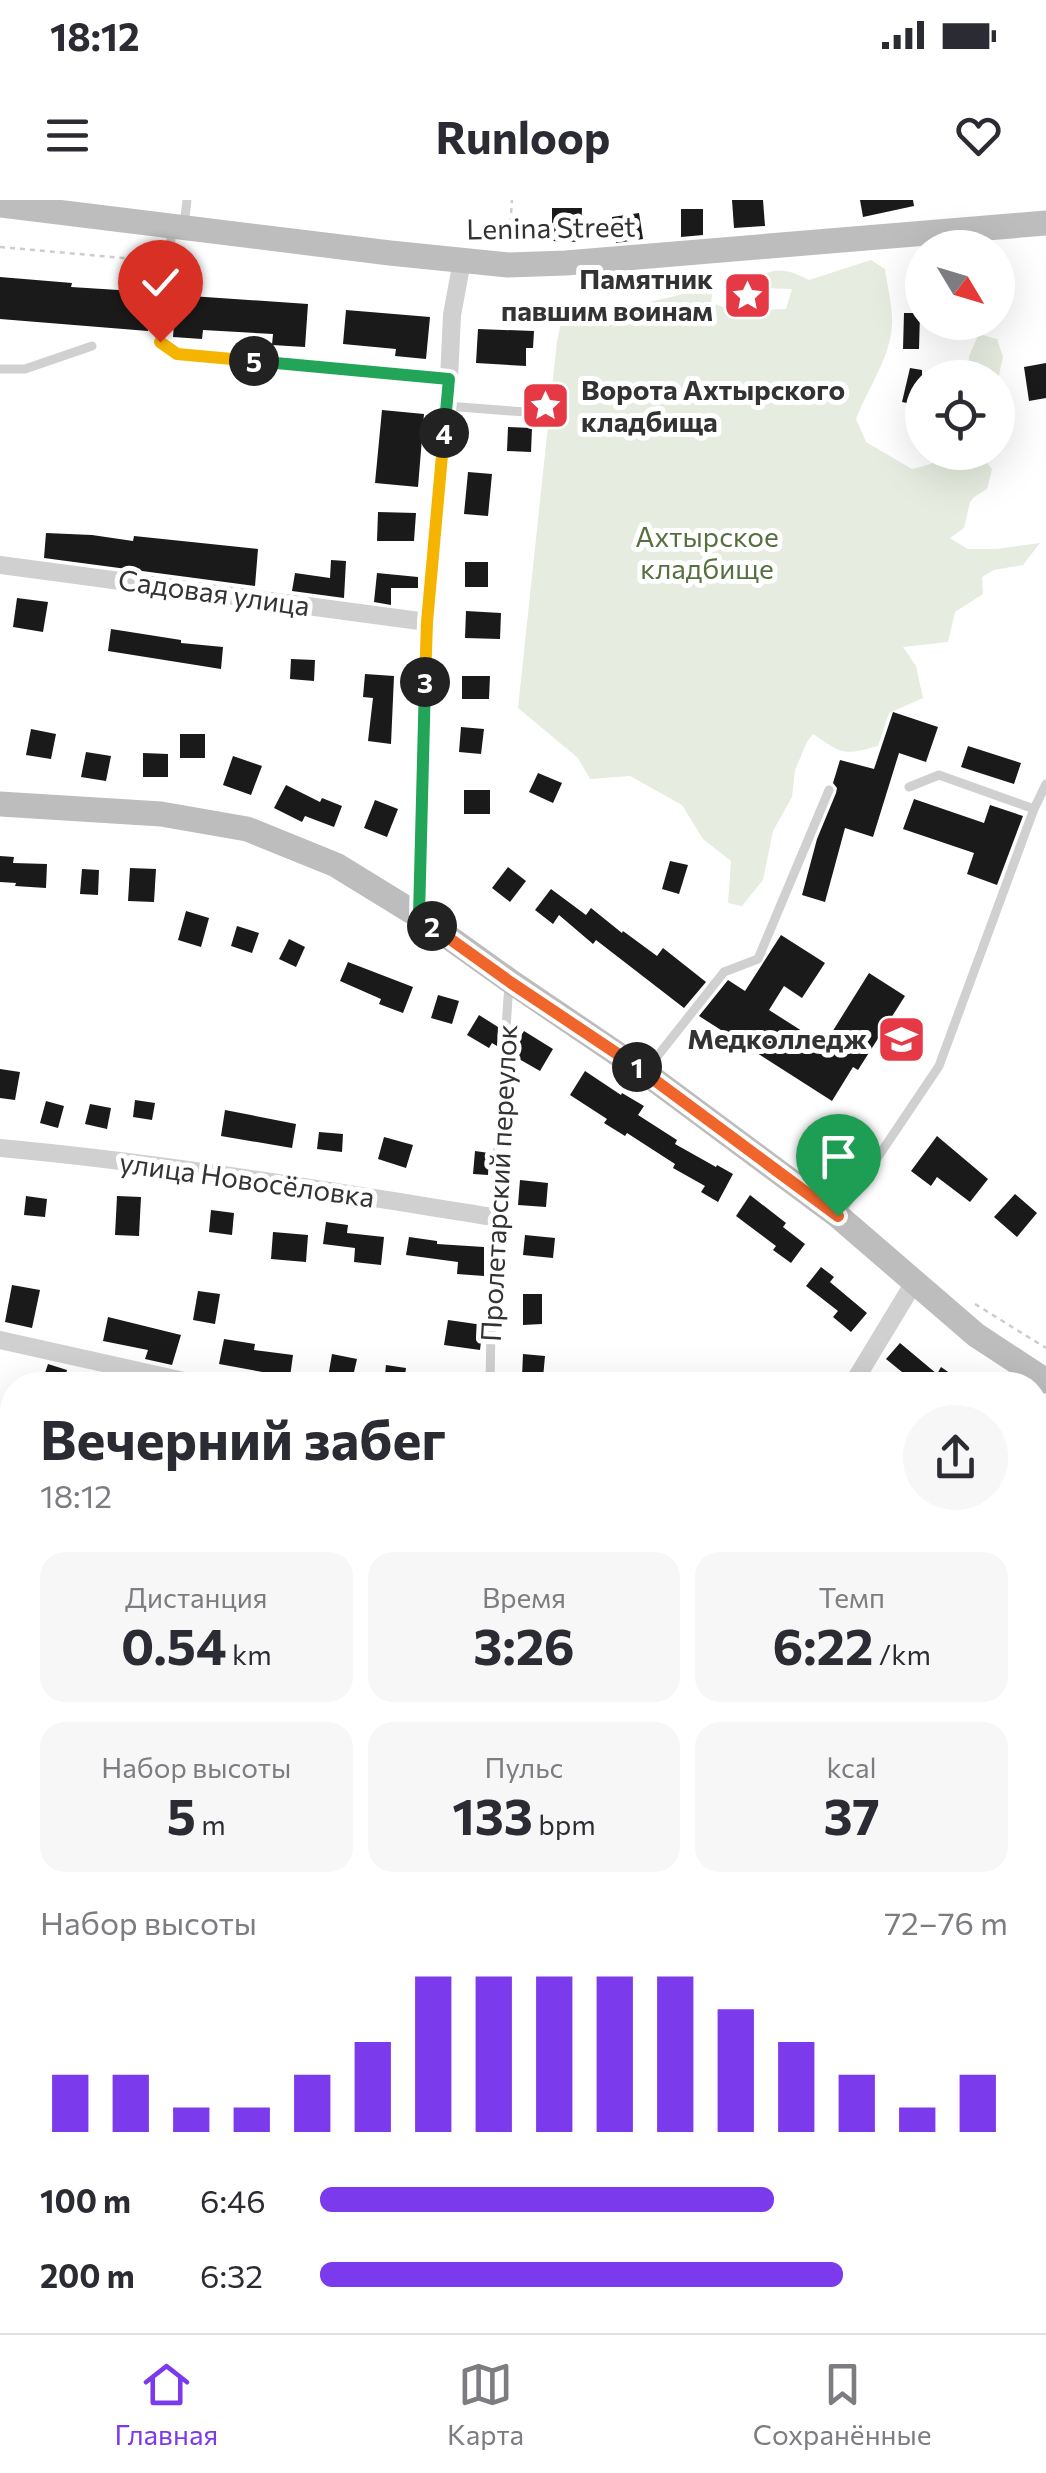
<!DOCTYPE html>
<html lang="ru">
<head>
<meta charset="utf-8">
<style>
	body { margin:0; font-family:Commissioner,sans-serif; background:#f7f7f7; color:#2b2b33; height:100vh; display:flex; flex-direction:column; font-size:38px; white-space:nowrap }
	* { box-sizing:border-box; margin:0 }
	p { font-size:32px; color:#7c7c81 }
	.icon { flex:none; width:55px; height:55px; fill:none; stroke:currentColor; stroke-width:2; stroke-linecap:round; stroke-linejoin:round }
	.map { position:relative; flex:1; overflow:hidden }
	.sheet { position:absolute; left:0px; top:1172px; width:1048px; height:962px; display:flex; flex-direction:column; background:#fff; border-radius:40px 40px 0 0; box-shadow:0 10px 40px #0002 }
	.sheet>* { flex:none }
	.needle { width:65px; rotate:128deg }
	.controls { position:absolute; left:905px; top:30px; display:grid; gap:20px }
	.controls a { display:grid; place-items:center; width:110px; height:110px; border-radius:50%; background:#fff; box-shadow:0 10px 40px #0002; font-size:50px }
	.pin { position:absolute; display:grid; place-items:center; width:85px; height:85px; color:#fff; margin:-102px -42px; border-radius:50% 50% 50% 0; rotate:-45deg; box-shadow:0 0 10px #0007 }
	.pin .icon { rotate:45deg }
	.km { position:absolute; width:50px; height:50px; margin:-25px; border-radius:50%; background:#222; color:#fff; font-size:28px; line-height:50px; text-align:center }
	.round { display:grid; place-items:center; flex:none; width:105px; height:105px; border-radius:52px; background:#f7f7f7 }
	.headline { display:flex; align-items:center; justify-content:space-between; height:170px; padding:0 40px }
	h1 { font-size:55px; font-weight:700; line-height:75px }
	.stats { display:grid; grid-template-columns:repeat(3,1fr); gap:15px; height:170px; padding:10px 40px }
	.stats div { display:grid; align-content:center; border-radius:25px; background:#f7f7f7; text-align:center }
	.stats b { font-size:50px; font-weight:700 }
	.stats small { font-size:28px; font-weight:400 }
	.stats p { font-size:28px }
	.chart { height:280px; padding:20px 40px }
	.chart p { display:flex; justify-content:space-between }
	.chart svg { width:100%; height:180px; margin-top:10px; stroke:#7c3aed; stroke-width:6 }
	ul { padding:0 40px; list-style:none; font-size:32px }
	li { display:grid; grid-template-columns:160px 120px 1fr; align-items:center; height:75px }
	li i { height:25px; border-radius:12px; background:#7c3aed }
	.status { display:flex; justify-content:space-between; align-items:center; height:70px; padding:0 50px; background:#fff; direction:ltr }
	.status svg { height:28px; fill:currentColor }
	header { display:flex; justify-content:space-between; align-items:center; height:130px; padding:0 40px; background:#fff; font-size:45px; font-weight:700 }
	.tab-bar { display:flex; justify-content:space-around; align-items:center; height:140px; border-top:2px solid #e1e1e2; background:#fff; font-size:28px; color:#7c7c81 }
	.tab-bar a { display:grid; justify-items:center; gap:5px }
	.tab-bar .selected { color:#7c3aed }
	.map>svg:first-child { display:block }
</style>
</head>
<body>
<div class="status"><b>18:12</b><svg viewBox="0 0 49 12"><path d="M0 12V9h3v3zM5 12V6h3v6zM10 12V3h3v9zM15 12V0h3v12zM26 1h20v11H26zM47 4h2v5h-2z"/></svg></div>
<header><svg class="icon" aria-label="menu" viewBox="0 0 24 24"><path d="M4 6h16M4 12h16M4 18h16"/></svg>Runloop<svg class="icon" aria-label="heart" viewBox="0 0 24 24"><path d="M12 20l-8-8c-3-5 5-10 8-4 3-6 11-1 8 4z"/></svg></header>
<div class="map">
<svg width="1046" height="2133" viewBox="0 0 1046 2133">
	<rect width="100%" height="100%" fill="#fff"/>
	<g fill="#e6ecdf">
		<path d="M 871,60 L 885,69 C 887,86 893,106 892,124 C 891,156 868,188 856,219 L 866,242 L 912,269 L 931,264 L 950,253 L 983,253 L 983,258 L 992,269 L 987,289 L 974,297 L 970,302 L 964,328 L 950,338 L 968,349 L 996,349 L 1040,343 L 1023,365 L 994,370 L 982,377 L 983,394 L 955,412 L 948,442 L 903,447 L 916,466 L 923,498 L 889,513 L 878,546 C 842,556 843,554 813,534 L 807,542 L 795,570 L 792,597 L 773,631 L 763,680 L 742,706 L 728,703 L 731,661 L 703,639 L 682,605 L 630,576 L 590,579 L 578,558 L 518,508 L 557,141 L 561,123 L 713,87 L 711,103 L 736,111 L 786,109 L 792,89 L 765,88 L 758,78 C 776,65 791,71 809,80 Z"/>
		<path d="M 979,134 L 997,139 L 1003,157 L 998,179 L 969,177 L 969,156 Z"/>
		<path d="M 12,1791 L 12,2122 L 985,2123 L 982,2133 L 0,2133 L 0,1792 Z"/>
	</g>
	<g fill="#1a1a1a">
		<path d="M 732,0 L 763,0 L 765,26 L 734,28 Z"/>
		<path d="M 860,0 L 913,0 L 914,6 L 863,17 Z"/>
		<path d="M 552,8 L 582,8 L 581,42 L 552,41 Z"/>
		<path d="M 681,9 L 703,9 L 703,35 L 681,37 Z"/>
		<path d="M 639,13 L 643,39 L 616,43 L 612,17 Z"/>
		<path d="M 0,77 L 72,83 L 71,87 L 150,92 L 148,131 L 0,119 Z"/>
		<path d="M 176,95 L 308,104 L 305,147 L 272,145 L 273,134 L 203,130 L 202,139 L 173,137 Z"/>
		<path d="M 346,110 L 430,117 L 426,159 L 395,156 L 396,149 L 343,144 Z"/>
		<path d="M 904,113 L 920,113 L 919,149 L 903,149 Z"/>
		<path d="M 478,129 L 534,131 L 533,148 L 526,148 L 526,166 L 476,163 Z"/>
		<path d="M 1046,163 L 1046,198 L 1029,201 L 1024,167 Z"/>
		<path d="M 910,168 L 922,170 L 922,206 L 902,202 Z"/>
		<path d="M 382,210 L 424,214 L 418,287 L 375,283 Z"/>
		<path d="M 508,227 L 532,228 L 531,252 L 507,251 Z"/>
		<path d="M 468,272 L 492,274 L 488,316 L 464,314 Z"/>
		<path d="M 378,312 L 416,313 L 414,341 L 377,341 Z"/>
		<path d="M 46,333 L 92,335 L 133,341 L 134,336 L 258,349 L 255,386 L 44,358 Z"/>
		<path d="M 331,360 L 346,361 L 344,398 L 292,391 L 295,373 L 330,378 Z"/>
		<rect x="465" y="362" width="23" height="25"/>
		<path d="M 377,373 L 418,377 L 418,388 L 391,388 L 391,405 L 374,402 Z"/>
		<path d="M 17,398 L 48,402 L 43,432 L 13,427 Z"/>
		<path d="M 466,411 L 501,413 L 500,439 L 465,438 Z"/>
		<path d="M 111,429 L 181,440 L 181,443 L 223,447 L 221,469 L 108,451 Z"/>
		<path d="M 291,459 L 315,460 L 314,481 L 290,479 Z"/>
		<path d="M 365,474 L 394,476 L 391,544 L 368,541 L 373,498 L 363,497 Z"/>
		<path d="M 462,476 L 490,476 L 489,499 L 462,499 Z"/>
		<path d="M 893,512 L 938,527 L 926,562 L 899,553 L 873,637 L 845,628 L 825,702 L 802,695 L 817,639 L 836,593 L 837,588 L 833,583 L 840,560 L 874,569 Z"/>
		<path d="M 461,527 L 484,529 L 481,554 L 459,552 Z"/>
		<path d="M 31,529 L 56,534 L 51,559 L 26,555 Z"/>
		<rect x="180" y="534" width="25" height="24"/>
		<path d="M 968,546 L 1021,563 L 1014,584 L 961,567 Z"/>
		<path d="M 86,552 L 111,556 L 106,581 L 81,577 Z"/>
		<path d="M 143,553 L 168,554 L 168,577 L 143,577 Z"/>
		<path d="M 233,556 L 262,566 L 251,595 L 223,585 Z"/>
		<path d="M 538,573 L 562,583 L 553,603 L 529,592 Z"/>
		<path d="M 286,585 L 320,602 L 322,598 L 342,606 L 334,627 L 305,616 L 302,622 L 274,608 Z"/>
		<rect x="464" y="590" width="26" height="24"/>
		<path d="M 914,599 L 984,623 L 990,605 L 1023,616 L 997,685 L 967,674 L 974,653 L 903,629 Z"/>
		<path d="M 375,600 L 398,609 L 387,637 L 364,628 Z"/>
		<path d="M 0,656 L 14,657 L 13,663 L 47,664 L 46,688 L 15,686 L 16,683 L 0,682 Z"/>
		<path d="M 670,661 L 688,665 L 679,694 L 662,689 Z"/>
		<path d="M 508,667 L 526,681 L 510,702 L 492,688 Z"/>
		<path d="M 130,668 L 156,669 L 154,702 L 128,701 Z"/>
		<path d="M 82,669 L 99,670 L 98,695 L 80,694 Z"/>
		<path d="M 551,689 L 586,715 L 591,708 L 622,733 L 623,731 L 657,756 L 663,748 L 706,782 L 684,808 L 596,740 L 593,744 L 559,715 L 553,724 L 535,710 Z"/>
		<path d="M 186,711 L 209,718 L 201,747 L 178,740 Z"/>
		<path d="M 237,726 L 259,733 L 252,753 L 231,746 Z"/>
		<path d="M 781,735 L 825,763 L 802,798 L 784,786 L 769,810 L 824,845 L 869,773 L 905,796 L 858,870 L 853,867 L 832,901 L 699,816 L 728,780 L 745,791 Z"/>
		<path d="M 289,739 L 305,747 L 296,767 L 279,759 Z"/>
		<path d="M 348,762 L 413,787 L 403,813 L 379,804 L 381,799 L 340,781 Z"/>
		<path d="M 438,795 L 459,801 L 452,824 L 431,818 Z"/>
		<path d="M 479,815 L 498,827 L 497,846 L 492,843 L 489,848 L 467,835 Z"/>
		<path d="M 524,831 L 553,849 L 540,871 L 512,855 L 514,836 L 519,839 Z"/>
		<path d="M 0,869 L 20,872 L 15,900 L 0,898 Z"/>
		<path d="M 585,871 L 621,895 L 622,893 L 644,906 L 638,915 L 677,940 L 675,944 L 716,967 L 717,965 L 733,974 L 718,1002 L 701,992 L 705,986 L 673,968 L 675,964 L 627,933 L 625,936 L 604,923 L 607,919 L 570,895 Z"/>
		<path d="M 135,900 L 155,903 L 152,920 L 133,917 Z"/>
		<path d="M 46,901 L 64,906 L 58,928 L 40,923 Z"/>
		<path d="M 90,904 L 111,908 L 107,929 L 85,924 Z"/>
		<path d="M 225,910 L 296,924 L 292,948 L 221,936 Z"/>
		<path d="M 319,932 L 343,934 L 342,952 L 317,949 Z"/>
		<path d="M 937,936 L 988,979 L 970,1002 L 937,977 L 931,986 L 911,971 Z"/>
		<path d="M 384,937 L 413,945 L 406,968 L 378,959 Z"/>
		<path d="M 475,951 L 489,953 L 488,975 L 473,974 Z"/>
		<path d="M 520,980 L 548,983 L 546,1007 L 518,1005 Z"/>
		<path d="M 1015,994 L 1037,1013 L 1017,1037 L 994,1017 Z"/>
		<path d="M 750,995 L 786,1023 L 783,1027 L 805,1044 L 791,1063 L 773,1050 L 776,1046 L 736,1016 Z"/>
		<path d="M 26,996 L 47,999 L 45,1017 L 24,1015 Z"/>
		<path d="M 117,996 L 141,997 L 139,1036 L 115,1035 Z"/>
		<path d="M 211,1010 L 234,1013 L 232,1035 L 209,1032 Z"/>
		<path d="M 326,1022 L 348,1025 L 347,1033 L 384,1037 L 381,1065 L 354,1062 L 355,1048 L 323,1044 Z"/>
		<path d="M 273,1032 L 308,1035 L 306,1062 L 271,1059 Z"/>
		<path d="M 525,1035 L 555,1038 L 553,1058 L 523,1055 Z"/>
		<path d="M 409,1037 L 437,1041 L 437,1044 L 484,1047 L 484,1076 L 457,1074 L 458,1062 L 406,1055 Z"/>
		<path d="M 821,1067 L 834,1077 L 830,1082 L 867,1113 L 851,1132 L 833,1117 L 838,1111 L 806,1086 Z"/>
		<path d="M 12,1085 L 40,1090 L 32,1128 L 5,1122 Z"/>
		<path d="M 198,1091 L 220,1094 L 215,1124 L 193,1120 Z"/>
		<path d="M 523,1094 L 542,1094 L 542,1124 L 523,1125 Z"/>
		<path d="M 108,1117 L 181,1135 L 172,1165 L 145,1159 L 148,1150 L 103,1141 Z"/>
		<path d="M 448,1120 L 483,1125 L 480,1150 L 444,1145 Z"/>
		<path d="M 224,1139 L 255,1144 L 254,1150 L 293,1155 L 290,1177 L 219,1164 Z"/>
		<path d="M 900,1143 L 937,1174 L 941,1167 L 967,1185 L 918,1185 L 886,1159 Z"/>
		<path d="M 332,1154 L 357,1159 L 351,1185 L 327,1183 Z"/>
		<path d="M 523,1154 L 545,1156 L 543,1178 L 522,1177 Z"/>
		<path d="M 48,1164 L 67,1170 L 63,1185 L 42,1182 Z"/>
		<path d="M 386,1165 L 406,1168 L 404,1185 L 384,1185 Z"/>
		<path d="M 0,1214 L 12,1215 L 12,1264 L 0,1263 Z"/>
		<path d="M 0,1584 L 12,1584 L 12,1610 L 0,1609 Z"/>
	</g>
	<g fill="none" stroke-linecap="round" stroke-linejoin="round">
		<g stroke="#cdcdcd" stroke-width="2.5" stroke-dasharray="5 5" stroke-linecap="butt">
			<path d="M 509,43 L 512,0"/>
			<path d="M 0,47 L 157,61"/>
			<path d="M 975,1104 L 1046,1148"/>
		</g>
		<g stroke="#d0d0d0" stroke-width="9">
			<path d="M 184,26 L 187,0"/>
			<path d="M 172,30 L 160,142 L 177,154 L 449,179"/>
			<path d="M 0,169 L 25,169 L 92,146"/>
			<path d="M 446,206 L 538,213"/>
			<path d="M 909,587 L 939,575 L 1034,609"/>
			<path d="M 648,868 L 724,772 L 758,759 L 829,590"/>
			<path d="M 841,1012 L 939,866 L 1034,609 L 1046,584"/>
			<path d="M 490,1185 L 493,1017 L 509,784"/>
			<path d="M 1035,1825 L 1046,1829"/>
		</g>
		<g stroke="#d0d0d0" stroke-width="18">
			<path d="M 0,365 L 427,422"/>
			<path d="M 419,716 L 427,422 L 449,179 L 452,115 L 462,61"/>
			<path d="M 0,948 C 165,963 329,991 493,1017"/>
			<path d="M 0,1140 L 202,1185"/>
			<path d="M 852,1185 L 915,1081"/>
			<path d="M 0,1536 L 12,1537"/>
			<path d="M 1035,1603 L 1046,1605"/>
			<path d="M 1035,2065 L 1046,1989"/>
			<path d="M 1035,2087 L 1046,2102"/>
		</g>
		<g stroke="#bdbdbd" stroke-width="25">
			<path d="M 0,5 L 390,53 L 508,65 L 566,63 L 1046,23"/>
			<path d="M 0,604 L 161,614 L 247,629 L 336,665 L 419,716 L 510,781 L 644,872 L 838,1016 L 976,1135 L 1046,1181"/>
		</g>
	</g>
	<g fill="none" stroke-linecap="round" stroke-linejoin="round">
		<defs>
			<path id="split-1" d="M 637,867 L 838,1016"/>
			<path id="split-2" d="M 432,726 L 510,782 L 637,867"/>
			<path id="split-3" d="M 425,482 L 419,716 L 432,726"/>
			<path id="split-4" d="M 425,482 L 427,422 L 444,233"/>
			<path id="split-5" d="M 254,161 L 449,179 L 444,233"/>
			<path id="split-6" d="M 160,142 L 177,154 L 254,161"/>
		</defs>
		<use href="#split-1" stroke="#fff" stroke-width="20"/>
		<use href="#split-2" stroke="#fff" stroke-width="20"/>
		<use href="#split-3" stroke="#fff" stroke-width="20"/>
		<use href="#split-4" stroke="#fff" stroke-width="20"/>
		<use href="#split-5" stroke="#fff" stroke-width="20"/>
		<use href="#split-6" stroke="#fff" stroke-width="20"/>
		<use href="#split-1" stroke="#f0652b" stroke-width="12"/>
		<use href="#split-2" stroke="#f0652b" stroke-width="12"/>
		<use href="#split-3" stroke="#22a559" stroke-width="12"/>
		<use href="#split-4" stroke="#f5b400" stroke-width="12"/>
		<use href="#split-5" stroke="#22a559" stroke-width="12"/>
		<use href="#split-6" stroke="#f5b400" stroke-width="12"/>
	</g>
	<defs>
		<symbol id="sight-square" viewBox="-11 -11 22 22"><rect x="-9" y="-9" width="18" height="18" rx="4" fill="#e63946" stroke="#fff"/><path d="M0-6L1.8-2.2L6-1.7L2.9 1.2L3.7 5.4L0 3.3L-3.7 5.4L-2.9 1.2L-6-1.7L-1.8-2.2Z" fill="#fff"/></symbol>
		<symbol id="university-square" viewBox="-11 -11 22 22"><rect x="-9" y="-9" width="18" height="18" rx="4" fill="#e63946" stroke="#fff"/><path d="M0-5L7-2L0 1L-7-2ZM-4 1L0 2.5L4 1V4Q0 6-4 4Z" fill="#fff"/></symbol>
	</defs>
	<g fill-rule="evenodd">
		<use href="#sight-square" x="720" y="68" width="55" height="55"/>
		<use href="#sight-square" x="518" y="178" width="55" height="55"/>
		<use href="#university-square" x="874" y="812" width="55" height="55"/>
	</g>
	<g text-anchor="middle" stroke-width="10" stroke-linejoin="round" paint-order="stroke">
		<g font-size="28" fill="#333" stroke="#fff">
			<text transform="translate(551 28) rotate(-1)" y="10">Lenina Street</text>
			<text transform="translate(214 393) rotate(8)" y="10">Садовая улица</text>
			<text transform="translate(247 980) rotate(8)" y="10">улица Новосёловка</text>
			<text transform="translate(499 983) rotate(-87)" y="10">Пролетарский переулок</text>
		</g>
		<g font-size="28" font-weight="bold" fill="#333" stroke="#fff" text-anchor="end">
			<text x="713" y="89">Памятник<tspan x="713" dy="32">павшим воинам</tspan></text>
			<text x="581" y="200" text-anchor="start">Ворота Ахтырского<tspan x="581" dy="32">кладбища</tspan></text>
			<text x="867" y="849">Медколледж</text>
		</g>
		<g font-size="28" fill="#56703f" stroke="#fff">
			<text x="707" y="347">Ахтырское<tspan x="707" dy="32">кладбище</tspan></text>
		</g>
	</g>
</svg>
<div class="controls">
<a><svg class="needle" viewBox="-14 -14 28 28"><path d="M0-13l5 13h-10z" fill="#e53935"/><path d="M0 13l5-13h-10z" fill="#7c7c81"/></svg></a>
<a><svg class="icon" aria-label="locate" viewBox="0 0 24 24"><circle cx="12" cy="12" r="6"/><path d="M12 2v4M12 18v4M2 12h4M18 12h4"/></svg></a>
</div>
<div class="pin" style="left:838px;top:1016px;background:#1e9e55"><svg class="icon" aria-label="arrive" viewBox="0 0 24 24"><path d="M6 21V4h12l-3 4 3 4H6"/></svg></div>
<div class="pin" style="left:160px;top:142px;background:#d93025"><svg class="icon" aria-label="check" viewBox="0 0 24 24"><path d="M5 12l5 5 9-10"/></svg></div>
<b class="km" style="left:637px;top:867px">1</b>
<b class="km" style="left:432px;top:726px">2</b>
<b class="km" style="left:425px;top:482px">3</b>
<b class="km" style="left:444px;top:233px">4</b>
<b class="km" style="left:254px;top:161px">5</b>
<section class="sheet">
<div class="headline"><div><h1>Вечерний забег</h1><p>18:12</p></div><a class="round"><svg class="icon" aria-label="share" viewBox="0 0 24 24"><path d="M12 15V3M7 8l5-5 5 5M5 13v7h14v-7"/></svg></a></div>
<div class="stats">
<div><p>Дистанция</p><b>0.54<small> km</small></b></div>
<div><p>Время</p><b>3:26</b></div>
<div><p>Темп</p><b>6:22<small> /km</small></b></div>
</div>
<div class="stats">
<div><p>Набор высоты</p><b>5<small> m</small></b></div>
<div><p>Пульс</p><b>133<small> bpm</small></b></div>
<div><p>kcal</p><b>37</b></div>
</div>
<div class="chart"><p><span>Набор высоты</span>72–76 m</p>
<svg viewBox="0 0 160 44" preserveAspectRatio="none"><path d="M5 44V30M15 44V30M25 44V38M35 44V38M45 44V30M55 44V22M65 44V6M75 44V6M85 44V6M95 44V6M105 44V6M115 44V14M125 44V22M135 44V30M145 44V38M155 44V30"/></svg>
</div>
<ul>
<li><b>100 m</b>6:46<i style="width:66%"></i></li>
<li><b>200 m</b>6:32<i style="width:76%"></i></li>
</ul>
</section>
</div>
<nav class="tab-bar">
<a class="selected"><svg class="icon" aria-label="home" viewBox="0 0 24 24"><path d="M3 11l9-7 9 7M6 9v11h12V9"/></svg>Главная</a>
<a><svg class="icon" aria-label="map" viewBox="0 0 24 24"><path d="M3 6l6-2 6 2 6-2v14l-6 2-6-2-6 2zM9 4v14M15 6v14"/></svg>Карта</a>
<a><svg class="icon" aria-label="saved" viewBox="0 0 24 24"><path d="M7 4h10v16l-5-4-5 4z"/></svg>Сохранённые</a>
</nav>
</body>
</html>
